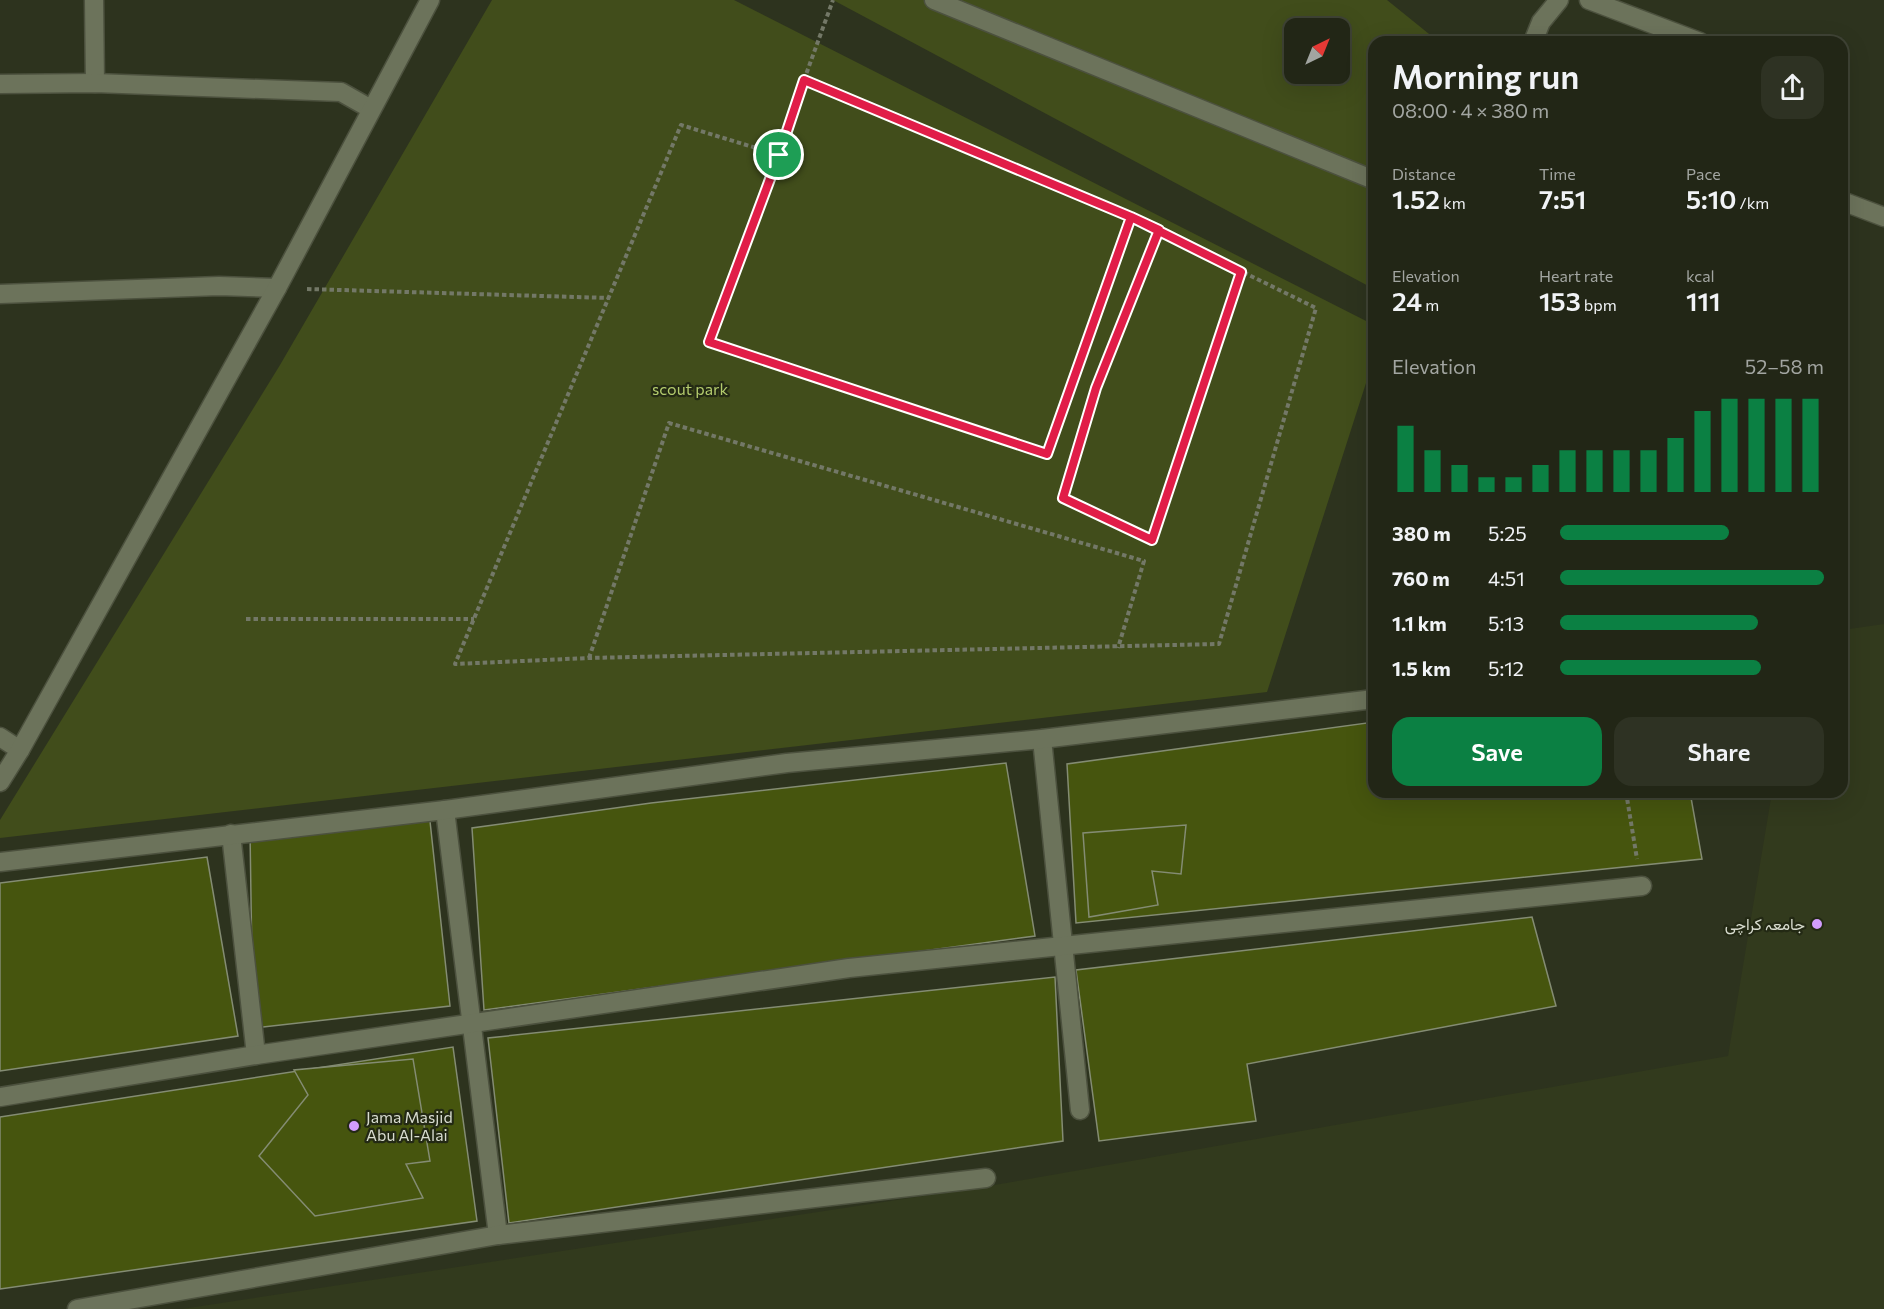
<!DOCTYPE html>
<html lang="en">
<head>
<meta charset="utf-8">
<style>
	body { margin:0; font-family:Commissioner,Vazirmatn,sans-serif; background:#2e3223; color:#f1f3f6; height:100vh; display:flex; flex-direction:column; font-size:22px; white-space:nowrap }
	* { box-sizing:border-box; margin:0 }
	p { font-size:20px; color:#a2a5a1 }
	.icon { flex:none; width:33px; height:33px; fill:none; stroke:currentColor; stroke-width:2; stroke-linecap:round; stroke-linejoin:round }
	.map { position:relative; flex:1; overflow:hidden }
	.panel { position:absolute; left:1368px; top:36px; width:480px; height:762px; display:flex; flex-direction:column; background:#222616; border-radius:18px; box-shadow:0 6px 24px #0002,0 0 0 2px #3f4335 }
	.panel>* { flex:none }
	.needle { width:39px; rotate:43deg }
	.controls { position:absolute; left:1284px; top:18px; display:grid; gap:12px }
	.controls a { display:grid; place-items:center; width:66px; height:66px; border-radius:12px; background:#222616; box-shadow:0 6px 24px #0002,0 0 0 2px #3f4335; font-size:30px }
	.pin { position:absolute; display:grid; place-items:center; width:51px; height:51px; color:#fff; margin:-26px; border:3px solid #fff; border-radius:50%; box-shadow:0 2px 6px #0007 }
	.round { display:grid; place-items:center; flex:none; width:63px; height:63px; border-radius:18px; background:#2e3223 }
	.head { display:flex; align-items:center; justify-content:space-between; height:102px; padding:0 24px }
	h1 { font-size:33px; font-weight:600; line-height:45px }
	.stats { display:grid; grid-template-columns:repeat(3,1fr); gap:9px; height:102px; padding:6px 24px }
	.stats div { display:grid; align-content:center }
	.stats b { font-size:26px; font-weight:600 }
	.stats small { font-size:16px; font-weight:400 }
	.stats p { font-size:16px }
	.chart { height:168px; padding:12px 24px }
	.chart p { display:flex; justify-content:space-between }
	.chart svg { width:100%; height:108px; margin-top:6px; stroke:#0b8043; stroke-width:6 }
	.button { display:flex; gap:12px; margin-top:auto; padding:12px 24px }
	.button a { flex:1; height:69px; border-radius:18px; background:#0b8043; color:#fff; font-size:24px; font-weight:600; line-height:69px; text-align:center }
	.button a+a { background:#2e3223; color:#f1f3f6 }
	ul { padding:0 24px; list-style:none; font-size:20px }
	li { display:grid; grid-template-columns:96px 72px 1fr; align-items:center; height:45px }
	li i { height:15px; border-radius:8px; background:#0b8043 }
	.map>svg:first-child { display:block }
</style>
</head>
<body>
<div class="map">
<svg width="1884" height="1309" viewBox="0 0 1884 1309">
	<rect width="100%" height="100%" fill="#2d331e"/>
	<path fill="#323a1d" d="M 1884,624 L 1884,1309 L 182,1309 L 989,1186 L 1728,1056 L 1772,792 L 1842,792 L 1842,630 Z"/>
	<g fill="#414d1b" fill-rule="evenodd">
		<path d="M 492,0 L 734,0 L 1374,325 L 1374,358 L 1267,692 L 0,838 L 0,820 L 280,365 Z"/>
		<path d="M 833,0 L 1387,0 L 1439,42 L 1374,42 L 1374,289 ZM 1294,28 L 1340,28 L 1340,74 L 1294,74 Z"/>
	</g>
	<g fill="#46550e" stroke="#848c73" stroke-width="1.5">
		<path d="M 1374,722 L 1374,792 L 1690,792 L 1702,859 L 1076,923 L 1067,764 Z"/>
		<path d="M 1006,763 L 1035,936 L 484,1010 L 472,828 L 651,803 Z"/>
		<path d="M 429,812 L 450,1006 L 253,1028 L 250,832 Z"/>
		<path d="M 1186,825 L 1181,874 L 1152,871 L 1158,905 L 1089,917 L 1083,833 Z"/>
		<path d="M 207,857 L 238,1036 L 0,1071 L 0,883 Z"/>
		<path d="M 1532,917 L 1556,1006 L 1247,1064 L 1256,1121 L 1099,1141 L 1076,970 Z"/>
		<path d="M 1055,977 L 1063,1141 L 509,1223 L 488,1038 Z"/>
		<path d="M 453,1047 L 477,1221 L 0,1289 L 0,1117 Z"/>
		<path d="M 413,1059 L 430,1161 L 406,1164 L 423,1198 L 315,1216 L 259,1156 L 308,1095 L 294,1070 Z"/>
	</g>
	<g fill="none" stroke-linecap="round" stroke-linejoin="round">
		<defs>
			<g id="lane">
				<path d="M 934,0 L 1374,180"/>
				<path d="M 1589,0 L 1700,42"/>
				<path d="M 1533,42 L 1541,22 L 1559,0"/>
				<path d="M 1842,201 L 1884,217"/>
			</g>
			<g id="street">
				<path d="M 94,0 L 95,83"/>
				<path d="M 0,84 L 95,83 L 341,92 L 371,109"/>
				<path d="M 0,294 L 219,286 L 277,288"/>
				<path d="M 0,737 L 20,750"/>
				<path d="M 1042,739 L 1080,1110"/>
				<path d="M 0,782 L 20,750 L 277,288 L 430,0"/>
				<path d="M 445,810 L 498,1235"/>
				<path d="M 231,834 L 256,1055"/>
				<path d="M 0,862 L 445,810 L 787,763 L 1042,739 L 1374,699"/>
				<path d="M 0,1097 L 256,1055 L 849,968 L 1642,886"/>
				<path d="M 77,1309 L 498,1235 L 986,1178"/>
			</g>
		</defs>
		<use href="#lane" stroke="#4c513e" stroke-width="21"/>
		<use href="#street" stroke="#4c513e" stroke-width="21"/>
		<g stroke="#737867" stroke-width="4" stroke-dasharray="4.5 3" stroke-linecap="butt">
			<path d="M 804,80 L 1131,217 L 1316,308 L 1219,644 L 589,658 L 455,664 L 681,125 L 779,155 Z"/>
			<path d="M 804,80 L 833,0"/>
			<path d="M 779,155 L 709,342 L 1047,454 L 1131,217"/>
			<path d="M 1159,230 L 1096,388 L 1063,498 L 1152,540 L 1241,272"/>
			<path d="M 307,289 L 609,298"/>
			<path d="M 246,619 L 474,619"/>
			<path d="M 589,658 L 669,423 L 1144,561 L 1118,648"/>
			<path d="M 1626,792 L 1637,859"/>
		</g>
		<use href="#lane" stroke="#6c735b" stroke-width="18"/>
		<use href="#street" stroke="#6c735b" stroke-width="18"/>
	</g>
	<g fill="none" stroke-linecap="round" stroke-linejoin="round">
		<defs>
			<path id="route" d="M 779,155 L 804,80 L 1131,217 L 1241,272 L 1152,540 L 1063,498 L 1096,388 L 1159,230 L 1131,217 L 1047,454 L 709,342 L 779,155"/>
		</defs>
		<use href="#route" stroke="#fff" stroke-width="12"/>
		<use href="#route" stroke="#e11d48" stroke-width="8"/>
	</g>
	<g fill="#d29cfd" stroke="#232914" stroke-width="2">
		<circle cx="1817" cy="924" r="6"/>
		<circle cx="354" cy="1126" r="6"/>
	</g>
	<g text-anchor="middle" stroke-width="4.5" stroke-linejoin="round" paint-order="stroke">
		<g font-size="16" fill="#b3cb6d" stroke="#232914">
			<text x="690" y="395">scout park</text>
		</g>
		<g font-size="16" fill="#d8dccf" stroke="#232914" text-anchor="end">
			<text x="1805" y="930">جامعہ کراچی</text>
			<text x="366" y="1123" text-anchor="start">Jama Masjid<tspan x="366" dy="18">Abu Al-Alai</tspan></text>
		</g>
	</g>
</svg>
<div class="controls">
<a><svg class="needle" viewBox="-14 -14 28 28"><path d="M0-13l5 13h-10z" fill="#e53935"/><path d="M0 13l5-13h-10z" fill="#a2a5a1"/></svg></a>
</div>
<div class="pin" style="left:779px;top:155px;background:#1e9e55"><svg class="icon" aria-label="arrive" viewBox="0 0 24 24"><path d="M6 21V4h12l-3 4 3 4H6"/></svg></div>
<section class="panel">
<div class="head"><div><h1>Morning run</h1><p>08:00 · 4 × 380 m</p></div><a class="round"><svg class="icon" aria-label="share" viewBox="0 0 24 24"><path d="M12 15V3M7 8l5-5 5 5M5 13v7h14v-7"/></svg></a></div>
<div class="stats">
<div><p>Distance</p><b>1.52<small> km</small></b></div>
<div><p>Time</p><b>7:51</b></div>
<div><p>Pace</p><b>5:10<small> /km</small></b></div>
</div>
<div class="stats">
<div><p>Elevation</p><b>24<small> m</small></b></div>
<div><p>Heart rate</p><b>153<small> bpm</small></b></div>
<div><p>kcal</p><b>111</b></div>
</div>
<div class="chart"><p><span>Elevation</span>52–58 m</p>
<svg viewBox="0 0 160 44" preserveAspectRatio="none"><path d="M5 44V17M15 44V27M25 44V33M35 44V38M45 44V38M55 44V33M65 44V27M75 44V27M85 44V27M95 44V27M105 44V22M115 44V11M125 44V6M135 44V6M145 44V6M155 44V6"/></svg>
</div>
<ul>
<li><b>380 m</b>5:25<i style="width:64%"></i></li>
<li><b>760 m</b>4:51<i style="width:100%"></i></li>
<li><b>1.1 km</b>5:13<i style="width:75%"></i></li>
<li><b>1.5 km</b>5:12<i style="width:76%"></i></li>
</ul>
<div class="button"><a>Save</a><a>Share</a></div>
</section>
</div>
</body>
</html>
